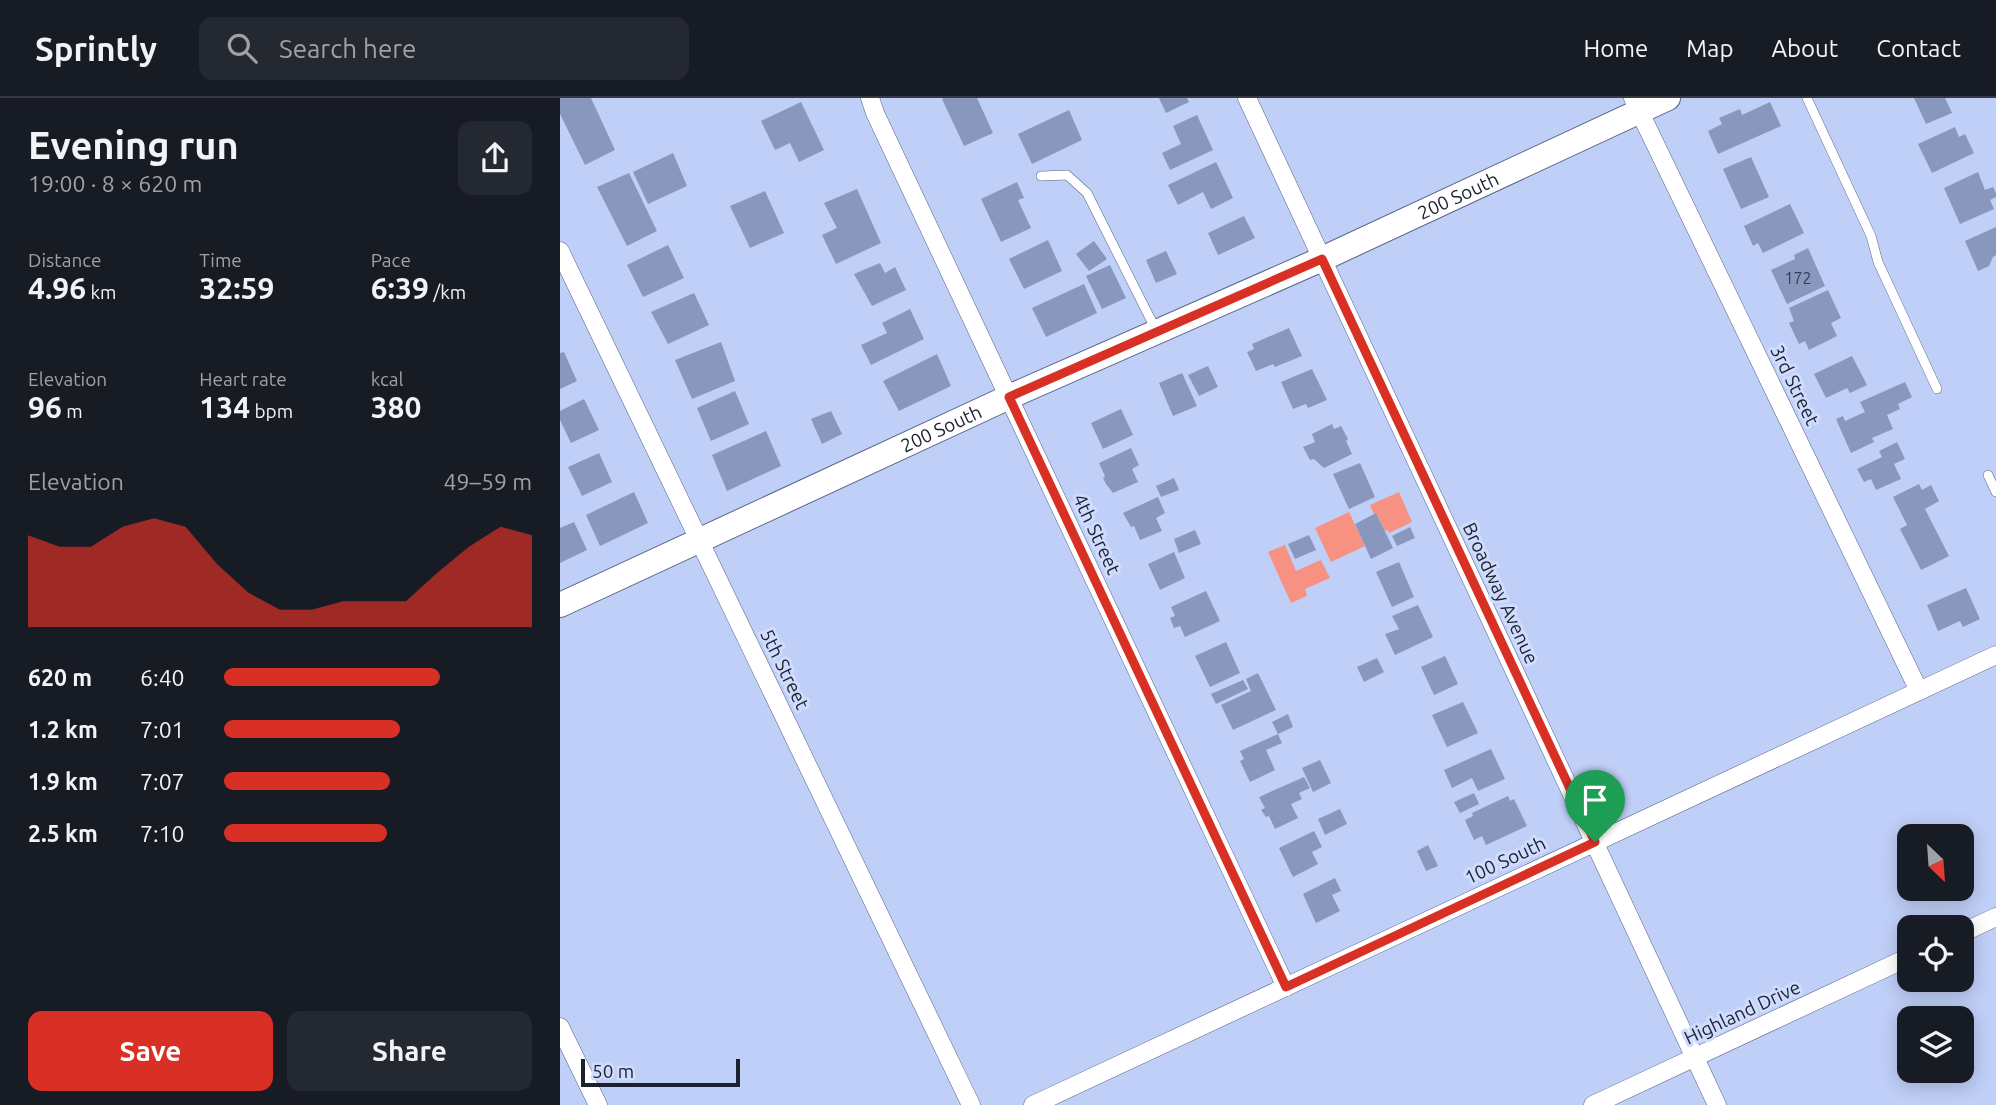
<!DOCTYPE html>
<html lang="en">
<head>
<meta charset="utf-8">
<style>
	body { margin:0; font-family:Ubuntu,sans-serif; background:#242831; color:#f1f3f6; height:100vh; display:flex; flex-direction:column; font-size:26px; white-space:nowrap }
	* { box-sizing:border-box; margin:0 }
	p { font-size:23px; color:#9ea1a6 }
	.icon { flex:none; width:38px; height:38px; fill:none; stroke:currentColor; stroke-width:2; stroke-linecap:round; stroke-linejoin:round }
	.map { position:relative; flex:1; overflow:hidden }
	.sheet { display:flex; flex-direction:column; background:#171b24; width:560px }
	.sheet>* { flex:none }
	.needle { width:46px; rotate:155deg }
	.buttons { position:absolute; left:1337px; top:726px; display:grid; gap:14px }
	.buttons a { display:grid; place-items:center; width:77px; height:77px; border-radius:14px; background:#171b24; box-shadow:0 4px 18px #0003; font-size:35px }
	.scale { position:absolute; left:21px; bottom:18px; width:159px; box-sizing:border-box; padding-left:7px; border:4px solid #1c2130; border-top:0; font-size:19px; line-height:24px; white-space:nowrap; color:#1c2130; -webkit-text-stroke:5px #d0dcfd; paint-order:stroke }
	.pin { position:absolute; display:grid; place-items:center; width:60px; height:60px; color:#fff; margin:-72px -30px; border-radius:50% 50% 50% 0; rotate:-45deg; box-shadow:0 0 7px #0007 }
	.pin .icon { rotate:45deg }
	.round { display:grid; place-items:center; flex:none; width:74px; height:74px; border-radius:14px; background:#242831 }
	.overview { display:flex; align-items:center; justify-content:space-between; height:119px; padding:0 28px }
	h1 { font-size:38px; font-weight:700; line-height:52px }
	.metrics { display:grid; grid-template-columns:repeat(3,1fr); gap:10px; height:119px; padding:7px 28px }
	.metrics div { display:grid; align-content:center }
	.metrics b { font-size:30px; font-weight:700 }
	.metrics small { font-size:19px; font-weight:400 }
	.metrics p { font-size:19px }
	.chart { height:196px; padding:14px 28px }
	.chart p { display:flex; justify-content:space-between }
	.chart svg { width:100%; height:126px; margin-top:7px; fill:#d93025; opacity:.7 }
	.action { display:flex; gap:14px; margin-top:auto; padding:14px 28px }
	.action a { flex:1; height:80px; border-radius:14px; background:#d93025; color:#fff; font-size:28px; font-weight:700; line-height:80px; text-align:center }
	.action a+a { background:#242831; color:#f1f3f6 }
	ul { padding:0 28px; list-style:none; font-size:23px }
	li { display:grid; grid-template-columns:112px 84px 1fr; align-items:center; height:52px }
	li i { height:18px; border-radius:9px; background:#d93025 }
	header { display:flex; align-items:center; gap:42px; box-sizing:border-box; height:98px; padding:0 35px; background:#171b24; border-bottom:2px solid #363941 }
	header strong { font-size:33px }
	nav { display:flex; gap:38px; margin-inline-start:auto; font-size:24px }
	.search { width:490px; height:63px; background:#242831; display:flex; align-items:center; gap:18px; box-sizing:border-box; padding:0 24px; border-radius:14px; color:#9ea1a6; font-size:26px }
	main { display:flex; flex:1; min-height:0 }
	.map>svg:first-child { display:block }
</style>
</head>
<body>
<header>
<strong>Sprintly</strong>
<div class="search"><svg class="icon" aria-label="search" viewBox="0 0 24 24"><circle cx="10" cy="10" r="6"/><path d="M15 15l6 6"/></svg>Search here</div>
<nav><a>Home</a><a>Map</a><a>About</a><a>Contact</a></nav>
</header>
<main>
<section class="sheet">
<div class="overview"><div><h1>Evening run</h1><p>19:00 · 8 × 620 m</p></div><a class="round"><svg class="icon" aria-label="share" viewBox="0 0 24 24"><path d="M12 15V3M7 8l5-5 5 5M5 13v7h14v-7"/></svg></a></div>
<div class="metrics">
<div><p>Distance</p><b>4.96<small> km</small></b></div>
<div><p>Time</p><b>32:59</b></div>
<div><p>Pace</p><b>6:39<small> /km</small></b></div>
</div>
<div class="metrics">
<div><p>Elevation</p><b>96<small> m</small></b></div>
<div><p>Heart rate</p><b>134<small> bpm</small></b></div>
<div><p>kcal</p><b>380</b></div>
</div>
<div class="chart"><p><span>Elevation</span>49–59 m</p>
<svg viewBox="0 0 160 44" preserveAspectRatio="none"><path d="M0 44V12L10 16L20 16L30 9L40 6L50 9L60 22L70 32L80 38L90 38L100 35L110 35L120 35L130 25L140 16L150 9L160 12V44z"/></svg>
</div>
<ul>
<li><b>620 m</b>6:40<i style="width:70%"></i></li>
<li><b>1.2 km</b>7:01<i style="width:57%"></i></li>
<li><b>1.9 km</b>7:07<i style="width:54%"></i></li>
<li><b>2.5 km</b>7:10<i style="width:53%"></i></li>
</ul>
<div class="action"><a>Save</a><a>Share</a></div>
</section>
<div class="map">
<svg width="1436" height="1007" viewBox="0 0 1436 1007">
	<rect width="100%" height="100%" fill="#c0cff8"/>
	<g fill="#f79182">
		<path d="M 839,394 L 852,424 L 829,435 L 828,432 L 825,433 L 816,415 L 814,416 L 810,407 Z"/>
		<path d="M 789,414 L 805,448 L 771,464 L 755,430 Z"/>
		<path d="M 725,447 L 736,473 L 761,462 L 770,480 L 745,491 L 747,498 L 731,505 L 708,454 Z"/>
	</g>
	<g fill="#8997be">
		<path d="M 0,0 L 31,0 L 55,52 L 25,67 L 0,16 Z"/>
		<path d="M 384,0 L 417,0 L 433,35 L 404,48 L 382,1 Z"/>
		<path d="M 599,0 L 627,0 L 629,4 L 606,15 Z"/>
		<path d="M 1354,0 L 1385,0 L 1392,15 L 1366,26 Z"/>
		<path d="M 241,4 L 264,52 L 239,64 L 230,45 L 215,52 L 201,23 Z"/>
		<path d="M 1210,4 L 1221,28 L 1158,56 L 1148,33 L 1162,26 L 1159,20 L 1180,11 L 1182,17 Z"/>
		<path d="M 509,12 L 522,42 L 472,66 L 458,36 Z"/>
		<path d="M 637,17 L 653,52 L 610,72 L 602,55 L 621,46 L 613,28 Z"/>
		<path d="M 1395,29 L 1399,39 L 1405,36 L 1414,55 L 1372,75 L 1358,46 Z"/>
		<path d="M 113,55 L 127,88 L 88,106 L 73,74 Z"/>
		<path d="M 1191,59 L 1209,99 L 1181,111 L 1163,71 Z"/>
		<path d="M 656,64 L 673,100 L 651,111 L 643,94 L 618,107 L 608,87 Z"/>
		<path d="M 1418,74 L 1425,92 L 1433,89 L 1436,95 L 1436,99 L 1430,102 L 1434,111 L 1400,126 L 1384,90 Z"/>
		<path d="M 69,75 L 97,133 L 67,148 L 37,89 Z"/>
		<path d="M 457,84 L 464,100 L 458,102 L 471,130 L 441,144 L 421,101 Z"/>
		<path d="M 297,91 L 321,145 L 276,166 L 262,137 L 277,130 L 264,105 Z"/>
		<path d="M 205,93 L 224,135 L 190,150 L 170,108 Z"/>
		<path d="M 1230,106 L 1244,135 L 1203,155 L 1198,145 L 1193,148 L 1184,128 Z"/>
		<path d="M 684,118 L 695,140 L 658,157 L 648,135 Z"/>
		<path d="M 1436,129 L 1436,157 L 1433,159 L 1429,168 L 1418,173 L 1405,143 Z"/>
		<path d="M 488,142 L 502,173 L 464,191 L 449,161 Z"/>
		<path d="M 534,143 L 547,161 L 529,173 L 516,156 Z"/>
		<path d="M 108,147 L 124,180 L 83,199 L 67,167 Z"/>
		<path d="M 1248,150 L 1265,188 L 1227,206 L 1211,172 L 1235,161 L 1234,157 Z"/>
		<path d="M 606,153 L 617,176 L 596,185 L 586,162 Z"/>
		<path d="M 320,165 L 325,175 L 335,169 L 346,192 L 312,208 L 294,176 Z"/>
		<path d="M 550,167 L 566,200 L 542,211 L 526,178 Z"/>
		<path d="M 524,186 L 537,215 L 486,239 L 472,210 Z"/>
		<path d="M 1268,192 L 1281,220 L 1271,225 L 1277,238 L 1249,252 L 1245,243 L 1239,246 L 1229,225 L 1234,223 L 1229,210 Z"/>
		<path d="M 134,195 L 149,227 L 108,246 L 91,214 Z"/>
		<path d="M 350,211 L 364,241 L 311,267 L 301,247 L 327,235 L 322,225 Z"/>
		<path d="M 729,230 L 742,258 L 715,269 L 713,266 L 696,273 L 687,254 L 694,251 L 692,246 Z"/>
		<path d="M 161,244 L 175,283 L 132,301 L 115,262 Z"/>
		<path d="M 4,254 L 17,283 L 0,291 L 0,255 Z"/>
		<path d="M 377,256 L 391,288 L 339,313 L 323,283 Z"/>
		<path d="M 1292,258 L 1307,287 L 1290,295 L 1287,290 L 1266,300 L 1254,276 Z"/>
		<path d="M 648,268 L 658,289 L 639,298 L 628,277 Z"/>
		<path d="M 752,271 L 767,302 L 748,310 L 746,306 L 733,311 L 721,284 Z"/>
		<path d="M 622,275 L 637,308 L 613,318 L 599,285 Z"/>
		<path d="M 1345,284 L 1352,299 L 1338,306 L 1340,311 L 1327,317 L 1333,331 L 1312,340 L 1314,344 L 1291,355 L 1276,321 L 1283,318 L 1285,323 L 1305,314 L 1300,304 Z"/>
		<path d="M 175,293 L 189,326 L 151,343 L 137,310 Z"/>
		<path d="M 24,301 L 39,332 L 11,345 L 0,322 L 0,313 Z"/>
		<path d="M 561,311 L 573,337 L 543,351 L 531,325 Z"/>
		<path d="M 271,313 L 282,336 L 262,346 L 251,321 Z"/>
		<path d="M 772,326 L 774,331 L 781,328 L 788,341 L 786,343 L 792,356 L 764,370 L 754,361 L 750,362 L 743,349 L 755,344 L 752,336 Z"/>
		<path d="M 206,333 L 221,368 L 167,393 L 152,357 Z"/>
		<path d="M 1337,344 L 1345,361 L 1334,366 L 1341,381 L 1316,392 L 1311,381 L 1304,384 L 1297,371 L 1322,359 L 1319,353 Z"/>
		<path d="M 571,350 L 579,367 L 572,371 L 578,384 L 553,395 L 546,386 L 543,380 L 545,378 L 539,365 Z"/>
		<path d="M 39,355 L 52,384 L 22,398 L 8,369 Z"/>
		<path d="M 800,365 L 815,399 L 789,411 L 773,376 Z"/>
		<path d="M 614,380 L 619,392 L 601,399 L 596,388 Z"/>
		<path d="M 1359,386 L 1362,392 L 1371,387 L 1379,403 L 1365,411 L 1389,458 L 1361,472 L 1340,431 L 1347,427 L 1333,399 Z"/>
		<path d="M 74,394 L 88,425 L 40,448 L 26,417 Z"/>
		<path d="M 598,399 L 605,415 L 596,420 L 602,433 L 580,442 L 574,428 L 571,429 L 563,415 Z"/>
		<path d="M 816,415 L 833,450 L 811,461 L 795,426 Z"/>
		<path d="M 14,424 L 27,452 L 0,465 L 0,430 Z"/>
		<path d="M 850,429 L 855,440 L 837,448 L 832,438 Z"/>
		<path d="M 635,432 L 641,446 L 619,455 L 614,441 Z"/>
		<path d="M 749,437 L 756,452 L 735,461 L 728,446 Z"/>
		<path d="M 614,454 L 625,480 L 600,492 L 588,466 Z"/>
		<path d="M 839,464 L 854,499 L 832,509 L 816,474 Z"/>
		<path d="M 1406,490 L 1420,521 L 1403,529 L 1400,523 L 1378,533 L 1367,507 Z"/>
		<path d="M 646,493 L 660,523 L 625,539 L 620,528 L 614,530 L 610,520 L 615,518 L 611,509 Z"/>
		<path d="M 858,507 L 873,539 L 835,557 L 825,536 L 839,531 L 832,518 Z"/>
		<path d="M 666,544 L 680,575 L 650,589 L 635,558 Z"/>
		<path d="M 885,558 L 898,586 L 874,597 L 861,569 Z"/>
		<path d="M 817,560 L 824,574 L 804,584 L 797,569 Z"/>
		<path d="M 698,575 L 716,612 L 673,632 L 661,607 L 691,593 L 686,581 Z"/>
		<path d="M 683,582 L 688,591 L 656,606 L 651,596 Z"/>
		<path d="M 903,604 L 918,635 L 887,649 L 872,617 Z"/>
		<path d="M 728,616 L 733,629 L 718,636 L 712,624 Z"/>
		<path d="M 718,636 L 722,645 L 706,652 L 715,672 L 690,684 L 680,663 L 684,661 L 680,653 Z"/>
		<path d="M 931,651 L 945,681 L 918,693 L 912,680 L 892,690 L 884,672 Z"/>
		<path d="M 760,662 L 771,685 L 753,694 L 742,670 Z"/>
		<path d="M 744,679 L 750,690 L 739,695 L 742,701 L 731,706 L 738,720 L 715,731 L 709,718 L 706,719 L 701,712 L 705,710 L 699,699 Z"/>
		<path d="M 914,695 L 919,706 L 900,715 L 894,704 Z"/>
		<path d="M 948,698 L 950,703 L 954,701 L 967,728 L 926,747 L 922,738 L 914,742 L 905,722 L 913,718 L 912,715 Z"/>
		<path d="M 780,711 L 787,726 L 765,737 L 758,721 Z"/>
		<path d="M 754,733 L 762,749 L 752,754 L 758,766 L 733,779 L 719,750 Z"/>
		<path d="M 868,747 L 878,768 L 866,773 L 857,753 Z"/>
		<path d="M 775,780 L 781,793 L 772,797 L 780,813 L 756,825 L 743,796 Z"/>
	</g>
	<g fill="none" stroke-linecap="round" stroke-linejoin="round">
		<defs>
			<g id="lane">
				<path d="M 1247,0 L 1311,138 L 1318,164 L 1377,291"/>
				<path d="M 481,78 L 507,77 L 527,95 L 596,232"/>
				<path d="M 1428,377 L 1436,394"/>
			</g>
			<g id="street">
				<path d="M 310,0 L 315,15 L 726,889"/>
				<path d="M 687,0 L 1157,1007"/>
				<path d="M 1073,0 L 1359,593"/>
				<path d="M 0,153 L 411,1007"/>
				<path d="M 1402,835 L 1436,819"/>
				<path d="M 0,929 L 38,1007"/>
				<path d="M 473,1007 L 1436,557"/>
				<path d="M 1033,1007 L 1349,859"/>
			</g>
			<g id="secondary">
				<path id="s1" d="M 0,507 L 449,299 L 762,161 L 1108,0"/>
			</g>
		</defs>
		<use href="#lane" stroke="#586589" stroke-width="10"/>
		<use href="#street" stroke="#586589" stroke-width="19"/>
		<use href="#secondary" stroke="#586589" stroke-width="26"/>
		<use href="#lane" stroke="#fff" stroke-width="9"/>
		<use href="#street" stroke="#fff" stroke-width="18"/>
		<use href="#secondary" stroke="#fff" stroke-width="24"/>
	</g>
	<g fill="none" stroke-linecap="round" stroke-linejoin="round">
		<defs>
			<path id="route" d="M 762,161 L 1035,744 L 726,889 L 449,299 Z"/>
		</defs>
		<use href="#route" stroke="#fff" stroke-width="14"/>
		<use href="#route" stroke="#d93025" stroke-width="9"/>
	</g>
	<g text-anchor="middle" stroke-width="6" stroke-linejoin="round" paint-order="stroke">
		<g font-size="16" fill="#373e54">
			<text x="1238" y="186">172</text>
		</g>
		<g font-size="19" fill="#1c2130" stroke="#d0dcfd">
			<text dy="7" stroke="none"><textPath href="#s1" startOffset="987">200 South</textPath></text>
			<text transform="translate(1235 287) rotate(64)" y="7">3rd Street</text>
			<text dy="7" stroke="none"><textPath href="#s1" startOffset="420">200 South</textPath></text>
			<text transform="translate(537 436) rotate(65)" y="7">4th Street</text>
			<text transform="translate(941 495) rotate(65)" y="7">Broadway Avenue</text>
			<text transform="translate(225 571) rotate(64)" y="7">5th Street</text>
			<text transform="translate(945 762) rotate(-25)" y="7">100 South</text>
			<text transform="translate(1182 914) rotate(-25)" y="7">Highland Drive</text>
		</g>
	</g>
</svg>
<div class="buttons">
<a><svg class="needle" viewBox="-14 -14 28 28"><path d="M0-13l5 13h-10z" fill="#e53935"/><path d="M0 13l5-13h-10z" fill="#9ea1a6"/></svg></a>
<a><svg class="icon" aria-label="locate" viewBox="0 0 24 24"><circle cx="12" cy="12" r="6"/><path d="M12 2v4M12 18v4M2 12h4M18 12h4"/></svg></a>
<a><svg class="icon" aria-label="layers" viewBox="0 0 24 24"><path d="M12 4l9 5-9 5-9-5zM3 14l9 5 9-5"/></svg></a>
</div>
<div class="scale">50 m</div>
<div class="pin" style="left:1035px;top:744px;background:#1e9e55"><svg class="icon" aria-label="arrive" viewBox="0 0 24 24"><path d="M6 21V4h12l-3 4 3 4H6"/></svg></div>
</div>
</main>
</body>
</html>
